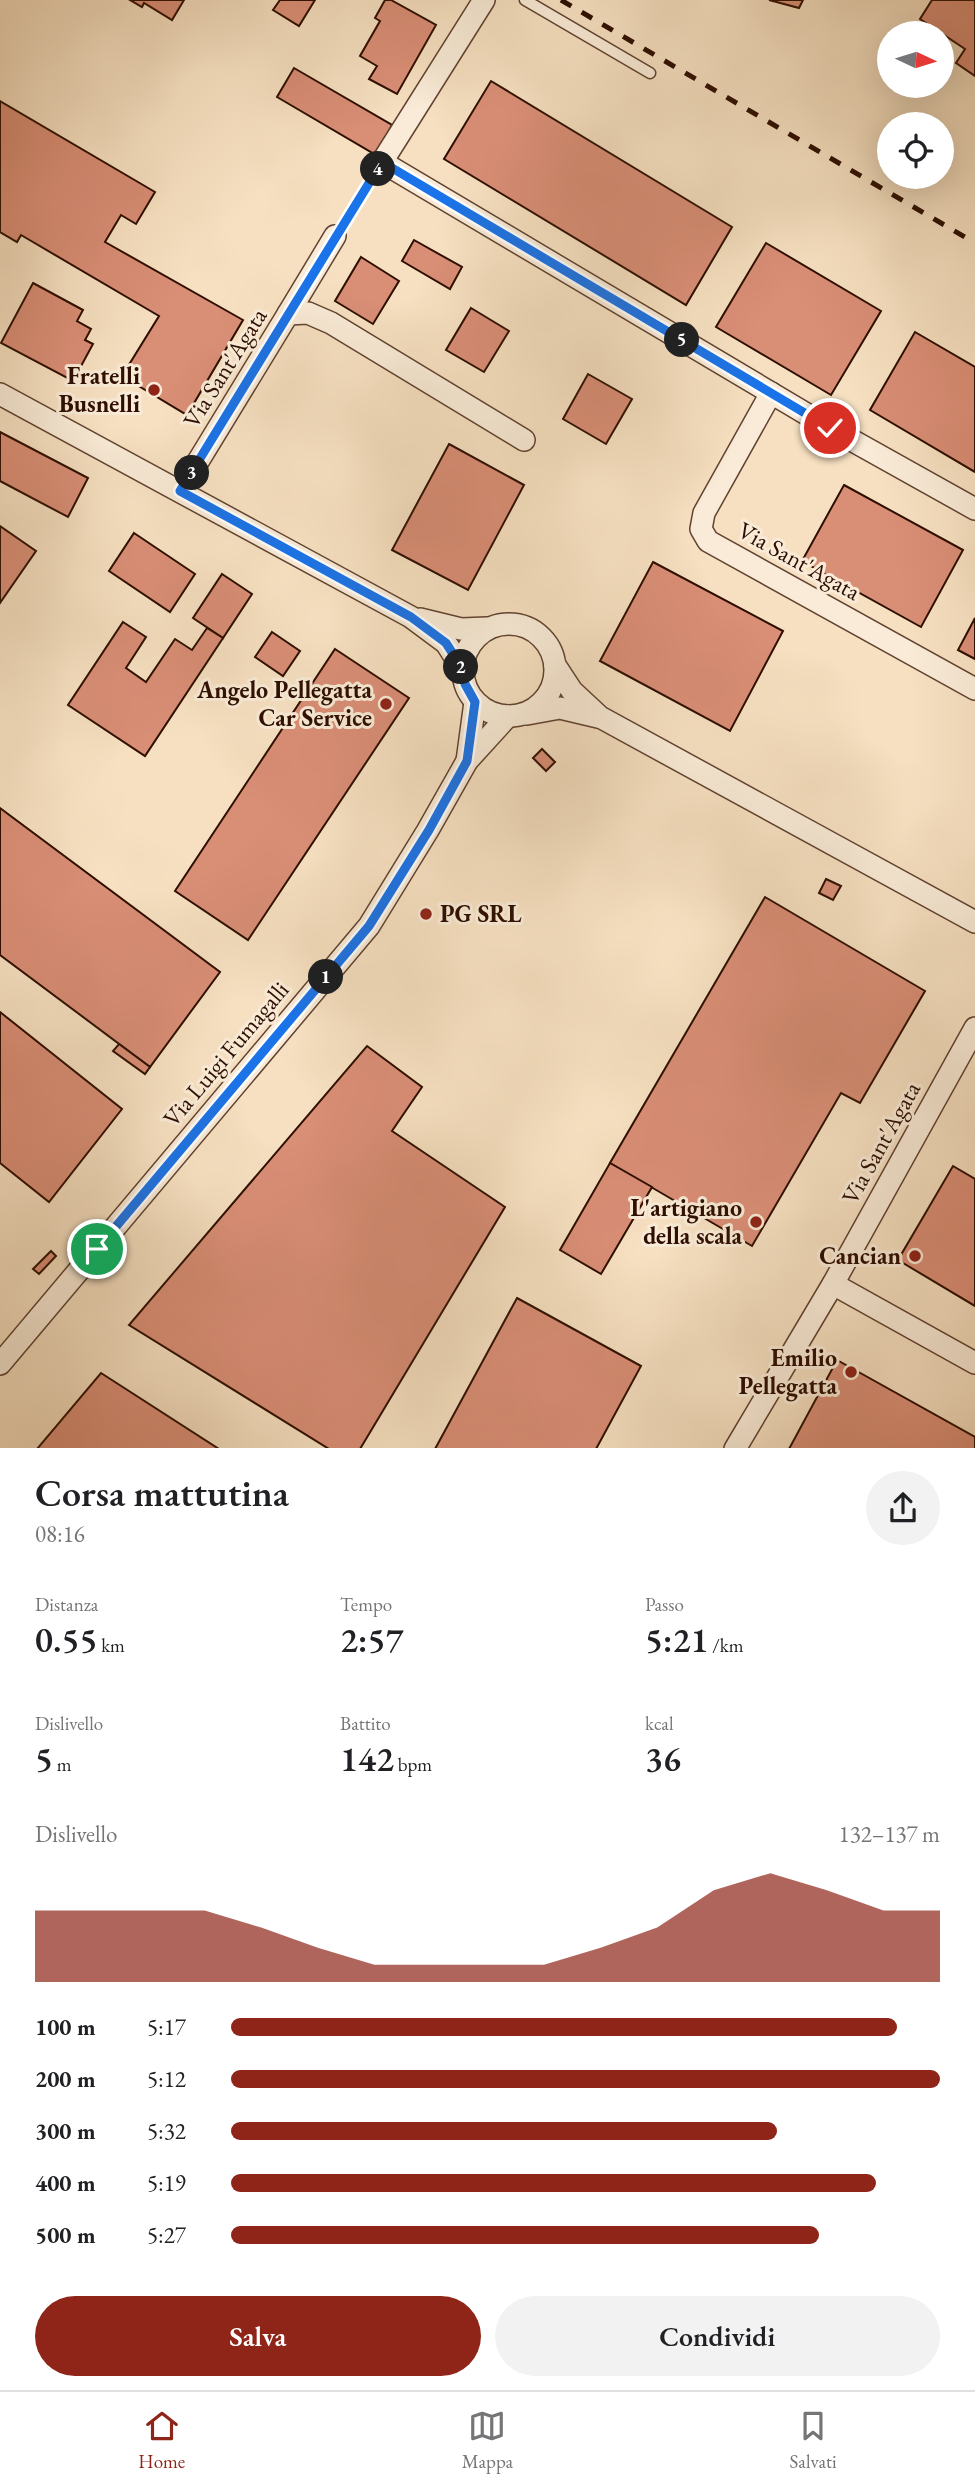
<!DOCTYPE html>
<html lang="it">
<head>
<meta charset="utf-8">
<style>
	body { margin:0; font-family:"EB Garamond",serif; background:#f2f2f2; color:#202124; height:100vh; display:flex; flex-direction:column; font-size:26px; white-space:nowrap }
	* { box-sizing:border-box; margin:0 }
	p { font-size:23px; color:#757577 }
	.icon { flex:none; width:38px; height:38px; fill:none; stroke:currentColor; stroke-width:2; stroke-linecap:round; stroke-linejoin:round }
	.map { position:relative; height:1448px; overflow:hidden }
	.panel { display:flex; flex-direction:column; background:#fff; flex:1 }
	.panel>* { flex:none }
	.needle { width:46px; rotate:94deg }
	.fabs { position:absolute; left:877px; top:21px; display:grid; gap:14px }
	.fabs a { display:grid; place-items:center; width:77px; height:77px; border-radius:50%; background:#fff; box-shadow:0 7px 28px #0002; font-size:35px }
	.pin { position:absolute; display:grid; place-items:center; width:60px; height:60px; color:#fff; margin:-30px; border:4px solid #fff; border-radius:50%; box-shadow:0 2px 7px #0007 }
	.km { position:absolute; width:35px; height:35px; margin:-18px; border-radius:50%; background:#222; color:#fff; font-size:19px; line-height:35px; text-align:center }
	.round { display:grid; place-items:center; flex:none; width:74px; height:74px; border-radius:37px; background:#f2f2f2 }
	.head { display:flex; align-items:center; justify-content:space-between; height:119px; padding:0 35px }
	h1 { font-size:38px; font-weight:600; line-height:52px }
	.stats { display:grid; grid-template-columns:repeat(3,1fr); gap:10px; height:119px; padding:7px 35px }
	.stats div { display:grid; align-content:center }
	.stats b { font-size:35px; font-weight:600 }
	.stats small { font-size:19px; font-weight:400 }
	.stats p { font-size:19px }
	.chart { height:196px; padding:14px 35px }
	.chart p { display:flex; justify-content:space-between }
	.chart svg { width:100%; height:126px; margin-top:7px; fill:#8f2418; opacity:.7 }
	.cta { display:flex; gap:14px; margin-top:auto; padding:14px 35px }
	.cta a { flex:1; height:80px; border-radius:42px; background:#8f2418; color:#fff; font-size:28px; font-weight:600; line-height:80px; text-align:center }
	.cta a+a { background:#f2f2f2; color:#202124 }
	ul { padding:0 35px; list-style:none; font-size:23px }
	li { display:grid; grid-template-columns:112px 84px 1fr; align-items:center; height:52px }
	li i { height:18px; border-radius:9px; background:#8f2418 }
	.tab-bar { display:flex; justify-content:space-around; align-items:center; height:98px; border-top:2px solid #e0e0e0; background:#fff; font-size:19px; color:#757577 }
	.tab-bar a { display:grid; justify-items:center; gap:4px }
	.tab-bar .on { color:#8f2418 }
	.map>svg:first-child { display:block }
</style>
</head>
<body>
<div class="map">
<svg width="975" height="1449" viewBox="0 0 975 1449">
	<rect width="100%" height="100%" fill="#f6e0c1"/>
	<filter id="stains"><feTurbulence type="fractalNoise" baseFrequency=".00286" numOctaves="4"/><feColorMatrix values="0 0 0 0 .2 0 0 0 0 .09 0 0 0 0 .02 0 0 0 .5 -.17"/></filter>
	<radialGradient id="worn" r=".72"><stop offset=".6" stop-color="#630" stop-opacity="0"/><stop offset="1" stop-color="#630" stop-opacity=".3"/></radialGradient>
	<g fill="#d98e76" stroke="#2e0e00" stroke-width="2">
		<path d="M 130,0 L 184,0 L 172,20 L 144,3 L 142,7 Z"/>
		<path d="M 280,0 L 315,0 L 299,26 L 273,10 Z"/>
		<path d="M 385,0 L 391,0 L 436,25 L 397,94 L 369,79 L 377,66 L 360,56 L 380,21 L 375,18 Z"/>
		<path d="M 769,0 L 803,0 L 799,8 Z"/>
		<path d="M 932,0 L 975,0 L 975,76 L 956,63 L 965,49 L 920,19 Z"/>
		<path d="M 294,68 L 392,125 L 376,155 L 277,97 Z"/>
		<path d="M 491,81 L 732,227 L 686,305 L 444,159 Z"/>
		<path d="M 0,101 L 155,192 L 136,224 L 121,215 L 105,242 L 243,320 L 187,415 L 122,376 L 159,316 L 21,235 L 17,242 L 0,232 Z"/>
		<path d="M 414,240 L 462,267 L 450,289 L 402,261 Z"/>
		<path d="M 766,243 L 881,311 L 831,395 L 716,327 Z"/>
		<path d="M 361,257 L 399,281 L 373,324 L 335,301 Z"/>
		<path d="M 33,283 L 83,310 L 77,321 L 91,329 L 85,340 L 93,344 L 73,381 L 1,343 Z"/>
		<path d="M 471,308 L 509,331 L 484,372 L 446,350 Z"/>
		<path d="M 915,332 L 975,367 L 975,472 L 870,410 Z"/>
		<path d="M 588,374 L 632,399 L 606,444 L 563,419 Z"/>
		<path d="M 0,432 L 88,478 L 68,517 L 0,481 Z"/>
		<path d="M 449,444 L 524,485 L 468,590 L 392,550 Z"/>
		<path d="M 844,485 L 963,550 L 921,627 L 802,561 Z"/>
		<path d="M 0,526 L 36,551 L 0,603 Z"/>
		<path d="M 134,533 L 195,574 L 170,612 L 109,571 Z"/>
		<path d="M 653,562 L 783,631 L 730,731 L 600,661 Z"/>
		<path d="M 222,574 L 252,594 L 223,638 L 193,618 Z"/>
		<path d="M 975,618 L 975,659 L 958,650 Z"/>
		<path d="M 123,622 L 146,637 L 126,668 L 146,682 L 175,639 L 192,650 L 207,628 L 223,638 L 145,756 L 68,705 Z"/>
		<path d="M 272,632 L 300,651 L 283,676 L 255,657 Z"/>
		<path d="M 335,649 L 409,698 L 248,940 L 175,891 Z"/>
		<path d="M 542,749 L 555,762 L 546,771 L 533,758 Z"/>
		<path d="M 0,808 L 220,972 L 150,1067 L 0,955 Z"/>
		<path d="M 826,879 L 841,886 L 833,900 L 819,893 Z"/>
		<path d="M 765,897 L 925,991 L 860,1103 L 841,1093 L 752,1246 L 610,1163 Z"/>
		<path d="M 0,1012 L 122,1109 L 49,1202 L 0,1163 Z"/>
		<path d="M 119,1044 L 150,1067 L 145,1074 L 113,1051 Z"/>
		<path d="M 367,1046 L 422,1087 L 392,1131 L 505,1207 L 360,1449 L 329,1449 L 129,1325 Z"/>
		<path d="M 610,1163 L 652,1187 L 601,1274 L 560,1250 Z"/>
		<path d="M 953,1166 L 975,1179 L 975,1306 L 898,1260 Z"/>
		<path d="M 51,1251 L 56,1256 L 39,1274 L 33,1269 Z"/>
		<path d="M 517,1298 L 641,1366 L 596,1449 L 435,1449 Z"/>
		<path d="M 837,1360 L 975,1437 L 975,1449 L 789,1449 Z"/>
		<path d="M 101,1373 L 219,1449 L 37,1449 Z"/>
	</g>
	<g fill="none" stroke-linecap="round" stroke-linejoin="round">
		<defs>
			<path id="service" d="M 525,0 L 650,73"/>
			<g id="minor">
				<path d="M 484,0 L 382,162 L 830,428 L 975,509"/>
				<path d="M 288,314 L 335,236"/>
				<path d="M 771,393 L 704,513 L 701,529 L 708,541 L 975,689"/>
				<path d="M 0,394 L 411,617 L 446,643 L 462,668"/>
				<path d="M 180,491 L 288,314 L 308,313 L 331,323 L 524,440"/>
				<path d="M 420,619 L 461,629 L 487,628"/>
				<circle cx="509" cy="670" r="46"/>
				<path d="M 555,665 L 572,691 L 600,717 L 975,922"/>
				<path d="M 527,714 L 560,708 L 598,717"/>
				<path d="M 467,761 L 475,702"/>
				<path d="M 833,1284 L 975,1363"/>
				<path d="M 0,1364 L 369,926 L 428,830 L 467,761 L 508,716"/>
				<path d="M 735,1449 L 833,1284 L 975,1028"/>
			</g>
		</defs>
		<use href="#service" stroke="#604230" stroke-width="13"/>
		<use href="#minor" stroke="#604230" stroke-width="24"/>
		<path stroke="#2e0e00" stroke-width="4.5" stroke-dasharray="2 3.5" stroke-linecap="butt" d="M 345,221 L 372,178"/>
		<use href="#service" stroke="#f9ebd7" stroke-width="10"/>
		<use href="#minor" stroke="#f9ebd7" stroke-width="21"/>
		<path stroke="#2e0e00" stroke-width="5" stroke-dasharray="12 12" stroke-linecap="butt" d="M 561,0 L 975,243"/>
	</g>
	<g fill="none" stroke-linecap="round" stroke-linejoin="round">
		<defs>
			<path id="route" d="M 97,1249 L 369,926 L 429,830 L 467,761 L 475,702 L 465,684 L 462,668 L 446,643 L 411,617 L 180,491 L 382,162 L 830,428"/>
		</defs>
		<use href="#route" stroke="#fff" stroke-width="14"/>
		<use href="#route" stroke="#1a73e8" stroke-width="9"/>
	</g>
	<g fill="#8f2418" stroke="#f9ebd7" stroke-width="2.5">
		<circle cx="154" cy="390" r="7"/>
		<circle cx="386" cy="704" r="7"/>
		<circle cx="426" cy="914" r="7"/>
		<circle cx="756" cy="1222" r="7"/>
		<circle cx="915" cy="1256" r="7"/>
		<circle cx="851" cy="1372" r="7"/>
	</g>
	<g text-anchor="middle" stroke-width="6" stroke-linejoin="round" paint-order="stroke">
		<g font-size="24" fill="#2e0e00" stroke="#f9ebd7">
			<text transform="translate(225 368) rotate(-58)" y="8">Via Sant'Agata</text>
			<text transform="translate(799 561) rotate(29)" y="8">Via Sant'Agata</text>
			<text transform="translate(226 1054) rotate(-50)" y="8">Via Luigi Fumagalli</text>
			<text transform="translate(881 1143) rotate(-61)" y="8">Via Sant'Agata</text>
		</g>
		<g font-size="24" font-weight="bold" fill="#2e0e00" stroke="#f9ebd7" text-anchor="end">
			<text x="140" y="384">Fratelli<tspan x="140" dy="28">Busnelli</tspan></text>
			<text x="372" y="698">Angelo Pellegatta<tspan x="372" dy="28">Car Service</tspan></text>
			<text x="440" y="922" text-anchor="start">PG SRL</text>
			<text x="742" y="1216">L'artigiano<tspan x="742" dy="28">della scala</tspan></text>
			<text x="901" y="1264">Cancian</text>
			<text x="837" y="1366">Emilio<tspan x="837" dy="28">Pellegatta</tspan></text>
		</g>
	</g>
	<rect width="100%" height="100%" filter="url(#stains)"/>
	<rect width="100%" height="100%" fill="url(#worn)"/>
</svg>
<div class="fabs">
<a><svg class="needle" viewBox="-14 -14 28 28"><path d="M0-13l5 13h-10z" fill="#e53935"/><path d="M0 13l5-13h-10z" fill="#757577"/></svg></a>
<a><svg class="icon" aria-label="locate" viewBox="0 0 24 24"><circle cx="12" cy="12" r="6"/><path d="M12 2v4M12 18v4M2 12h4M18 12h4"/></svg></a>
</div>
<div class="pin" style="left:97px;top:1249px;background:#1e9e55"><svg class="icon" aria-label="arrive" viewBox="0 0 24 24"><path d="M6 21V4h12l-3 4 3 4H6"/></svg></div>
<div class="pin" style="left:830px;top:428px;background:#d93025"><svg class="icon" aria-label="check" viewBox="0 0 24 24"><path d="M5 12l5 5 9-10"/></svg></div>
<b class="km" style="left:326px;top:977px">1</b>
<b class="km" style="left:461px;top:667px">2</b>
<b class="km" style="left:192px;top:473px">3</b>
<b class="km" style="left:378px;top:169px">4</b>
<b class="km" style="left:682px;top:340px">5</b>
</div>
<section class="panel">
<div class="head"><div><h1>Corsa mattutina</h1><p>08:16</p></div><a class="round"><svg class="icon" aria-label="share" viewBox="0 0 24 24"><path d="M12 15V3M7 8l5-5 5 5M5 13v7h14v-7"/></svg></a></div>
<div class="stats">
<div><p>Distanza</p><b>0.55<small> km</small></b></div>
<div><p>Tempo</p><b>2:57</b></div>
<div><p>Passo</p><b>5:21<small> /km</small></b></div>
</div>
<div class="stats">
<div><p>Dislivello</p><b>5<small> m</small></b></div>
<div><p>Battito</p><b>142<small> bpm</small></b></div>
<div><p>kcal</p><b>36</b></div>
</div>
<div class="chart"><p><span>Dislivello</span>132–137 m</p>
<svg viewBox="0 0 160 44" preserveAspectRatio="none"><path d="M0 44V19L10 19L20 19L30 19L40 25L50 32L60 38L70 38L80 38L90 38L100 32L110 25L120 12L130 6L140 12L150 19L160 19V44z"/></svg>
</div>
<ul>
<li><b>100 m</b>5:17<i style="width:94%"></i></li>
<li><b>200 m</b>5:12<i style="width:100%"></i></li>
<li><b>300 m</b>5:32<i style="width:77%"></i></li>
<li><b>400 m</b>5:19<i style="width:91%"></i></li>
<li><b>500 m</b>5:27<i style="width:83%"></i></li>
</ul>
<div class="cta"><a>Salva</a><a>Condividi</a></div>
</section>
<nav class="tab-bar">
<a class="on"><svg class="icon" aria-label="home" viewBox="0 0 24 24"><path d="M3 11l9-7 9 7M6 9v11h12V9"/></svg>Home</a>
<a><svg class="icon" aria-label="map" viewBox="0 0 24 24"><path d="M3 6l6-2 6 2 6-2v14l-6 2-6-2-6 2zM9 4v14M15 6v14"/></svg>Mappa</a>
<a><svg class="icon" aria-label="saved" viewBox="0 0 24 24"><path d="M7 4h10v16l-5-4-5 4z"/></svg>Salvati</a>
</nav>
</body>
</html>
